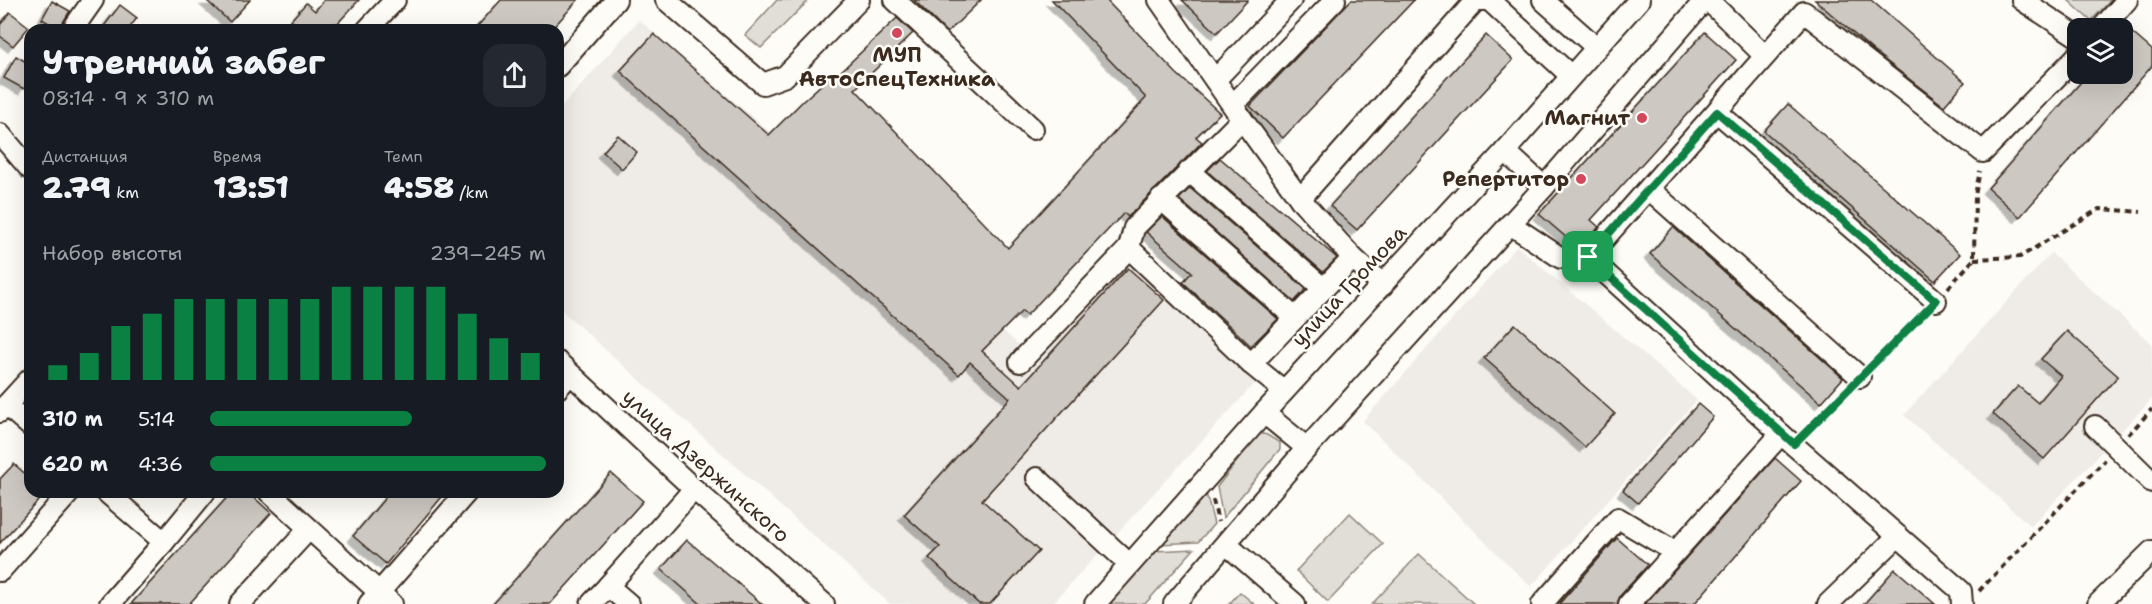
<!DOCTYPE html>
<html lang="ru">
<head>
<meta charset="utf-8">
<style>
	body { margin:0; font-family:"Shantell Sans",sans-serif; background:#242831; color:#f1f3f6; height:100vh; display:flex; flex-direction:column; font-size:22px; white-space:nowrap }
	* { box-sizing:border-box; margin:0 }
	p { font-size:20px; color:#9ea1a6 }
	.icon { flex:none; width:33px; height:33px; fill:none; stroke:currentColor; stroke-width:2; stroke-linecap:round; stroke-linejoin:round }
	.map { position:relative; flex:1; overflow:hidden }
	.drawer { position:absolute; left:24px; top:24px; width:540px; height:474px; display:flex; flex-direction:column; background:#171b24; border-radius:18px; box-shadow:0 6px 24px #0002 }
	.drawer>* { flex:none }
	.controls { position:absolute; left:2067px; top:18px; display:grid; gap:12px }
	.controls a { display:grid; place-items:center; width:66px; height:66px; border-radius:12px; background:#171b24; box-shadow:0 6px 24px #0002; font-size:30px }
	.pin { position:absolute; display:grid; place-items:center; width:51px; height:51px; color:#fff; margin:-26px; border-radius:12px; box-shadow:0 3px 9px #0006 }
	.round { display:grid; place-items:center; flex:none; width:63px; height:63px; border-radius:18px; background:#242831 }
	.overview { display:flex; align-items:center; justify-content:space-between; height:102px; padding:0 18px }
	h1 { font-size:33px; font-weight:800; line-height:45px }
	.figures { display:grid; grid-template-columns:repeat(3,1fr); gap:9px; height:102px; padding:6px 18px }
	.figures div { display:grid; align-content:center }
	.figures b { font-size:30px; font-weight:800 }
	.figures small { font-size:16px; font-weight:400 }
	.figures p { font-size:16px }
	.chart { height:168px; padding:12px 18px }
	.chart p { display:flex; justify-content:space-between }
	.chart svg { width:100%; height:108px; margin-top:6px; stroke:#0b8043; stroke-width:6 }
	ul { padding:0 18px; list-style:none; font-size:20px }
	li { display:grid; grid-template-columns:96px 72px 1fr; align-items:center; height:45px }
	li i { height:15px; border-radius:8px; background:#0b8043 }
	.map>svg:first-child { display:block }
</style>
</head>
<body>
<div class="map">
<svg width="2152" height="604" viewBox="0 0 2152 604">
	<defs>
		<filter id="shadow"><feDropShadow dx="-5.5" dy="5.5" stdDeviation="0" flood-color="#0004"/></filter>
	</defs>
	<rect width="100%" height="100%" fill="#fdfcf7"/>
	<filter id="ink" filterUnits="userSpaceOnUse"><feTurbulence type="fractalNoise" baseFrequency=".0167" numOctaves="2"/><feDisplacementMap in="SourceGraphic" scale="12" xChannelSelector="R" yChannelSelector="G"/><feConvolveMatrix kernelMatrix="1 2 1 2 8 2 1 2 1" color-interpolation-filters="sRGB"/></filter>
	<g filter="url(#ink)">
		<g fill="#efece7">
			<path d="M 639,20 L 1024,349 L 1129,239 L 1268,369 L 1052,604 L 890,604 L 558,307 L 558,111 Z"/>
			<path d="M 1517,246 L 1697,400 L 1531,587 L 1363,421 Z"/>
			<path d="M 2051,253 L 2152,344 L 2152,399 L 2031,526 L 1904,415 Z"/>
		</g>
		<g fill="#e1ded7" stroke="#8e847a" stroke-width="1.5">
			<path d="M 777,0 L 809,0 L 761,48 L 745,35 Z"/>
			<path d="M 2068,0 L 2111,0 L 2091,21 Z"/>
			<path d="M 1259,433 L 1267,435 L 1280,443 L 1280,449 L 1223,518 L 1217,487 Z"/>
			<path d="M 1206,493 L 1214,524 L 1198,542 L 1160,544 Z"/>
			<path d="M 1350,513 L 1383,544 L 1328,602 L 1296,571 Z"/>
			<path d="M 1194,549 L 1145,604 L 1110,604 L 1155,551 Z"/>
			<path d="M 1419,554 L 1474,604 L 1372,604 Z"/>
			<path d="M 1240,592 L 1254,604 L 1229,604 Z"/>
		</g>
		<g fill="#cdc8c2" stroke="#3b2a1e" stroke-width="1.5" filter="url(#shadow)">
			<path d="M 206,0 L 250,0 L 230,22 Z"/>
			<path d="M 324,0 L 359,0 L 337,24 L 335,23 L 328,30 L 302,30 L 291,20 L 306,3 L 315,11 Z"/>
			<path d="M 501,0 L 578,0 L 551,30 L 474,30 Z"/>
			<path d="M 914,0 L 981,0 L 947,33 Z"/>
			<path d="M 1052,0 L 1106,0 L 1176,73 L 1220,113 L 1196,137 L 1202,142 L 1128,217 L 1124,213 L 1027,315 L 1022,311 L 982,351 L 1021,386 L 1128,268 L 1164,300 L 982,500 L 1039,551 L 990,604 L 979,604 L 929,558 L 940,547 L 904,515 L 1010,398 L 970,362 L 959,375 L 620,71 L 654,34 L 769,135 L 803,101 L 832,75 L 835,77 L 897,18 L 913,33 L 855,89 L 1008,248 L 1146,98 Z"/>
			<path d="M 1182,0 L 1248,0 L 1217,33 Z"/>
			<path d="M 1351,0 L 1414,0 L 1283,138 L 1250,106 Z"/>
			<path d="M 1815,0 L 1871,0 L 1965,82 L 1944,106 L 1877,54 Z"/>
			<path d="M 52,1 L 70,11 L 59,29 L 42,19 Z"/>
			<path d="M 120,5 L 137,18 L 128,30 L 101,30 Z"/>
			<path d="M 10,12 L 29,27 L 13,46 L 0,36 L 0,25 Z"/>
			<path d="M 2122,24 L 2152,50 L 2152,66 L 2020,217 L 1988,188 L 2088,74 L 2122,74 Z"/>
			<path d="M 1705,32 L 1736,60 L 1591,220 L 1599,227 L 1582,245 L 1575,245 L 1539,214 Z"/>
			<path d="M 1486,35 L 1513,60 L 1357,230 L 1330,206 Z"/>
			<path d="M 16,56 L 30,64 L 30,79 L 24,89 L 4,78 Z"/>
			<path d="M 1788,104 L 1960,254 L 1935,281 L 1764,131 Z"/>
			<path d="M 618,135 L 637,152 L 622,169 L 603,152 Z"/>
			<path d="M 1220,158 L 1337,258 L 1323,272 L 1207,171 Z"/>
			<path d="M 1190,188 L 1306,289 L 1294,302 L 1179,199 Z"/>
			<path d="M 1162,216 L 1278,319 L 1251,346 L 1183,282 L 1192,272 L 1146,232 Z"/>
			<path d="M 1673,227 L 1843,378 L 1821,403 L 1650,254 Z"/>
			<path d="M 1515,324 L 1615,414 L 1585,447 L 1484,358 Z"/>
			<path d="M 2067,331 L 2118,376 L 2044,459 L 1993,414 L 2018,386 L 2038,403 L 2061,376 L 2041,359 Z"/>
			<path d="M 1698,404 L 1713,417 L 1638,503 L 1623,490 Z"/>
			<path d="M 1775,458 L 1801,481 L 1694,604 L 1645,604 Z"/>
			<path d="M 14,464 L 30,478 L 30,492 L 46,492 L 0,543 L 0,479 Z"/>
			<path d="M 611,473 L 643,501 L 550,604 L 493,604 Z"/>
			<path d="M 232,492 L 248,492 L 271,513 L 189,604 L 131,604 Z"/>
			<path d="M 390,492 L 446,492 L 386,564 L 353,536 Z"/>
			<path d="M 1617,538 L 1648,565 L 1620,596 L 1617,604 L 1559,604 Z"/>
			<path d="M 687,540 L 762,604 L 701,604 L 661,569 Z"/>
			<path d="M 1895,569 L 1935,604 L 1864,604 Z"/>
		</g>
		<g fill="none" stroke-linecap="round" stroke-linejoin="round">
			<defs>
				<g id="minor">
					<path d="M 666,0 L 763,84 L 785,76 L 859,0"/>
					<path d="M 895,0 L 1033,129"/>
					<path d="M 1489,0 L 1571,76"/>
					<path d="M 1543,0 L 1596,47"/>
					<path d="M 1708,0 L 1764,55"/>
					<path d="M 2022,0 L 2078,37"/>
					<path d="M 2102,28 L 2127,0"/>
					<path d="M 72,30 L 93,0"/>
					<path d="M 367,30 L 395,0"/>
					<path d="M 558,66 L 616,0"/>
					<path d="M 1215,80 L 1291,0"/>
					<path d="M 1233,105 L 1335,0"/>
					<path d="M 1717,112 L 1936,301"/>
					<path d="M 1242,119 L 1300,199 L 1353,258"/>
					<path d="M 0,134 L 30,169"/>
					<path d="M 1505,151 L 1544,187"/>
					<path d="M 1189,171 L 1324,289"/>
					<path d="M 1649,189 L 1860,377"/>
					<path d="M 1161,199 L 1295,318"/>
					<path d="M 1300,199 L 1476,0 L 1484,0"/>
					<path d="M 1510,224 L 1561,258 L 1588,257 L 1804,12 L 1983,152 L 2078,55"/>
					<path d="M 1129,248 L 1134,228 L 1242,119 L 1159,0"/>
					<path d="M 1588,257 L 1781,434 L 1961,591 L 1962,604"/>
					<path d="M 558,362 L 694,489 L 824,604"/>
					<path d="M 1020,362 L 1129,248 L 1251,364 L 1284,391"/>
					<path d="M 1251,364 L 1353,258 L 1383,285"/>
					<path d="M 558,388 L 570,374"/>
					<path d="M 6,405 L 30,426"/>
					<path d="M 0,412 L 30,379"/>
					<path d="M 1264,413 L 1307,448"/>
					<path d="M 2095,426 L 2152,482"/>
					<path d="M 1037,478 L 1129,564"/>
					<path d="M 106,492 L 164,542 L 110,604"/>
					<path d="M 269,492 L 392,604"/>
					<path d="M 164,542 L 205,492"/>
					<path d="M 1226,544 L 1295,604"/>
					<path d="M 0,571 L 70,492"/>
					<path d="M 608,586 L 694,489"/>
					<path d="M 240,604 L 309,529"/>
					<path d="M 369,604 L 467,492"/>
					<path d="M 591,604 L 608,586 L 629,604"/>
					<path d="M 1095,604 L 1264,413 L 1505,151 L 1639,0"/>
					<path d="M 1174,604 L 1307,448 L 1544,187 L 1705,0"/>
					<path d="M 1542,604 L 1618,518 L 1675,552"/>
					<path d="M 1629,604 L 1781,434"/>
					<path d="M 1828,604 L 1898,536"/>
					<path d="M 2098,604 L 2152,551"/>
				</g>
			</defs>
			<use href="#minor" stroke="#3b2a1e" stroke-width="24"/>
			<g stroke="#3b2a1e" stroke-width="4" stroke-dasharray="6 4.5" stroke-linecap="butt">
				<path d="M 1974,259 L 2020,257 L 2099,209 L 2141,212"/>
				<path d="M 1948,288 L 1974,259 L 1975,195 L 1980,171"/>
				<path d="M 1872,365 L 1922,315"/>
				<path d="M 1807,431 L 1848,389"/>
				<path d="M 2128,435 L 2152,409"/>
				<path d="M 1213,500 L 1218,522"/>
				<path d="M 1979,591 L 2105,460"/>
			</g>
			<use href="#minor" stroke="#fdfcf7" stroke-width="20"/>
		</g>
	</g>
	<g fill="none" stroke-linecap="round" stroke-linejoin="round" filter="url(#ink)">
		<defs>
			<path id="route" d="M 1717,112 L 1936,301 L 1794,444 L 1588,257 Z"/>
		</defs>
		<use href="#route" stroke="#fff" stroke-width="12"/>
		<use href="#route" stroke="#0b8043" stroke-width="8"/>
	</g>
	<g fill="#d1495b" stroke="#fdfcf7" stroke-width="2">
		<circle cx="897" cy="33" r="6"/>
		<circle cx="1642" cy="118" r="6"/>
		<circle cx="1581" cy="179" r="6"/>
	</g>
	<g text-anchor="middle" stroke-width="5" stroke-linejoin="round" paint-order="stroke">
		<g font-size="21" font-weight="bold" fill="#3b2a1e" stroke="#fdfcf7" text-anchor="end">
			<text x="897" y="62" text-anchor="middle">МУП<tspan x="897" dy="24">АвтоСпецТехника</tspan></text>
			<text x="1630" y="125">Магнит</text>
			<text x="1569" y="186">Репертитор</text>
		</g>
		<g font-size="21" fill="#3b2a1e" stroke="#fdfcf7">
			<text transform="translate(1349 286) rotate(-47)" y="7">улица Громова</text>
			<text transform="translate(706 466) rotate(42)" y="7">улица Дзержинского</text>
		</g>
	</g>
</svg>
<div class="controls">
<a><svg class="icon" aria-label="layers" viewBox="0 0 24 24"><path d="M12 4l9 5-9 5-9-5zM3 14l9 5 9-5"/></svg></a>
</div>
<div class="pin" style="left:1588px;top:257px;background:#1e9e55"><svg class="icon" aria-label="arrive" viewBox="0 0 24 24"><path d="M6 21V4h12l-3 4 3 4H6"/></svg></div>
<section class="drawer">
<div class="overview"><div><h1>Утренний забег</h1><p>08:14 · 9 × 310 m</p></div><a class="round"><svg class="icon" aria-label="share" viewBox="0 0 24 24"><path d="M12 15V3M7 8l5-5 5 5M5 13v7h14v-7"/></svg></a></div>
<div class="figures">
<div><p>Дистанция</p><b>2.79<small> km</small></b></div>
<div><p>Время</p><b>13:51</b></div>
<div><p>Темп</p><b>4:58<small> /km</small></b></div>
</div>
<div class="chart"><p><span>Набор высоты</span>239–245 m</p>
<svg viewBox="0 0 160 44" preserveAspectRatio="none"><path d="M5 44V38M15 44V33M25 44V22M35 44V17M45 44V11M55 44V11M65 44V11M75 44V11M85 44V11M95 44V6M105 44V6M115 44V6M125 44V6M135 44V17M145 44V27M155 44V33"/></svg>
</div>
<ul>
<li><b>310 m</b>5:14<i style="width:60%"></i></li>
<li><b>620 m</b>4:36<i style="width:100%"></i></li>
</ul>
</section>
</div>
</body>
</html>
